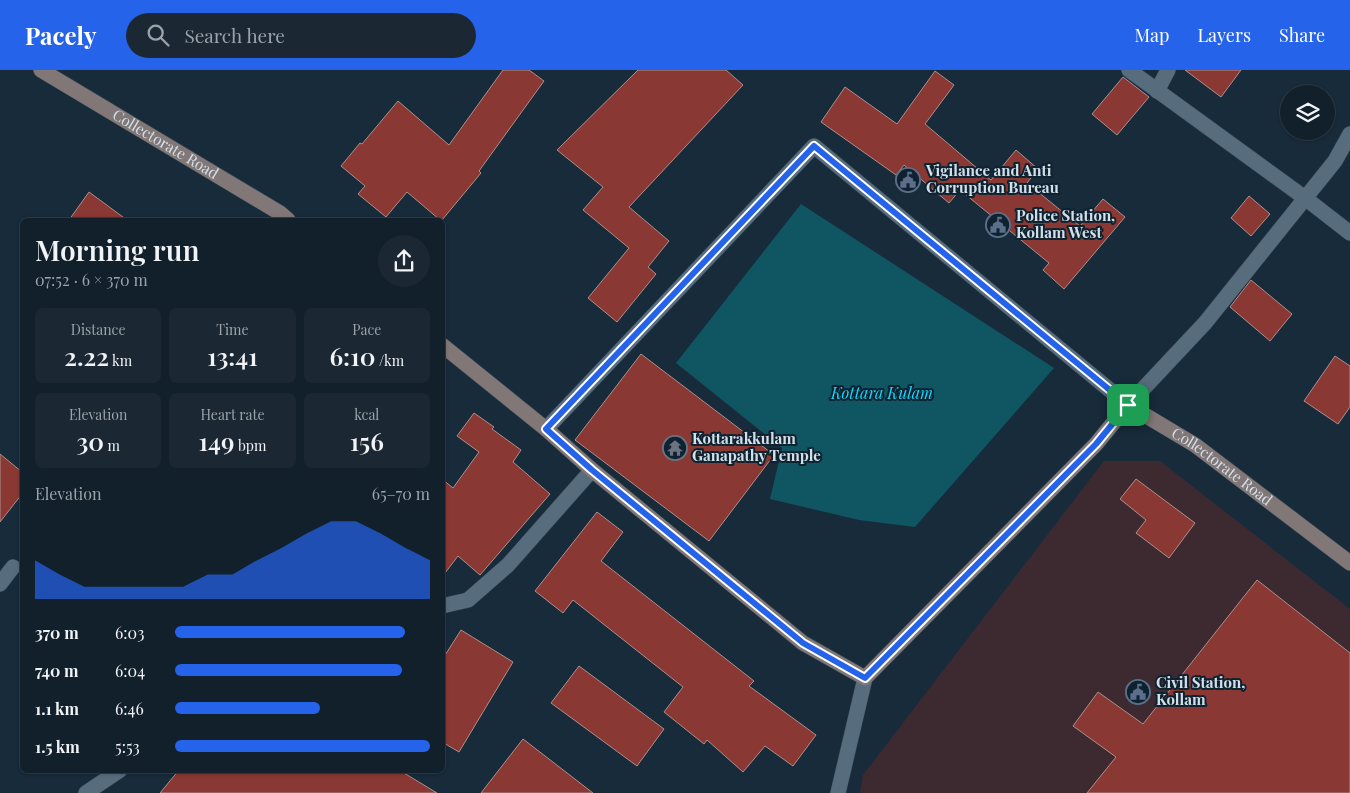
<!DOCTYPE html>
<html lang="en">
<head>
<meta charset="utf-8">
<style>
	body { margin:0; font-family:"Playfair Display",serif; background:#1b2834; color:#f1f3f6; height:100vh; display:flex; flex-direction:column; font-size:19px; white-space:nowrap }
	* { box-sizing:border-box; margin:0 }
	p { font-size:16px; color:#9ca3a9 }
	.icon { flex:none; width:28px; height:28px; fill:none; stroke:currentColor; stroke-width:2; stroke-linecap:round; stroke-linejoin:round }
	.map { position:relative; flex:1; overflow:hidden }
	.drawer { position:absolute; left:20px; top:148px; width:425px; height:555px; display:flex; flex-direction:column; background:#12202c; border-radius:8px; box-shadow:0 1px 4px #0004,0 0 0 1px #313e48 }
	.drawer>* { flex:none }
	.buttons { position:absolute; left:1280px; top:15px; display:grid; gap:10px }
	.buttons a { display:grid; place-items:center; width:55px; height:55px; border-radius:50%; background:#12202c; box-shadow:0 1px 4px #0004,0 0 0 1px #313e48; font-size:25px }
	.pin { position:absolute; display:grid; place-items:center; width:42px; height:42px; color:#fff; margin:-21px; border-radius:10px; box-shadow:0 2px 8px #0006 }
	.round { display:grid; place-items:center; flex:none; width:52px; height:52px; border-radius:26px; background:#1b2834 }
	.summary { display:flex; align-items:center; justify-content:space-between; height:85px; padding:0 15px }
	h1 { font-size:28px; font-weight:600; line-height:38px }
	.stats { display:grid; grid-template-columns:repeat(3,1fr); gap:8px; height:85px; padding:5px 15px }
	.stats div { display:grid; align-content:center; border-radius:8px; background:#1b2834; text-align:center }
	.stats b { font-size:25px; font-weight:600 }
	.stats small { font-size:14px; font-weight:400 }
	.stats p { font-size:14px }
	.chart { height:140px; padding:10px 15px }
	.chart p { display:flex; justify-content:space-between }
	.chart svg { width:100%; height:90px; margin-top:5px; fill:#2563eb; opacity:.7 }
	ul { padding:0 15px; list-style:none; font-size:16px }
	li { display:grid; grid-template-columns:80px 60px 1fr; align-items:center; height:38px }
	li i { height:12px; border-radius:6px; background:#2563eb }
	header { display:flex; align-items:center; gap:30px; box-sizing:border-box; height:70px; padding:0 25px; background:#2563eb; color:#fff }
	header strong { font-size:24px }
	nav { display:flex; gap:28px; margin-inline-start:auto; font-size:18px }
	.search { width:350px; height:45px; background:#1b2834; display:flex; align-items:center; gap:12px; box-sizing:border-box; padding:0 18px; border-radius:28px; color:#9ca3a9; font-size:19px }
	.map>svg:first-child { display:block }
</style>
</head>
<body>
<header>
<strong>Pacely</strong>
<div class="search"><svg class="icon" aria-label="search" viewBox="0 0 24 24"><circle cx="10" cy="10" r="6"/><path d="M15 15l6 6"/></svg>Search here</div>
<nav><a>Map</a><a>Layers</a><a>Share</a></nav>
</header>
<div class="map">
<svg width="1350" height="723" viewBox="0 0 1350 723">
	<rect width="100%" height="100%" fill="#182b3b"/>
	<path fill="#3d2a31" d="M 1104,391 L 1160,391 L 1350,539 L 1350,723 L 860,723 L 863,705 Z"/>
	<path fill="#105562" d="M 801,134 L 1054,298 L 915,457 L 859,450 L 770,429 L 782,378 L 676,293 Z"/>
	<g fill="#8a3833" stroke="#ae8f8b">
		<path d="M 503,0 L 529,0 L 544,11 L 479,101 L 481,103 L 442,150 L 440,150 L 407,122 L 386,147 L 358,124 L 365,116 L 341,96 L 360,73 L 362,74 L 398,31 L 449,75 Z"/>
		<path d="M 638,0 L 726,0 L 743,15 L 629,137 L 669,171 L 648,197 L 656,204 L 617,252 L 588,228 L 629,178 L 583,140 L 603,117 L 557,80 Z"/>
		<path d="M 1185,0 L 1241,0 L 1221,27 Z"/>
		<path d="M 935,1 L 954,15 L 925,54 L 991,110 L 1016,80 L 1038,99 L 1027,113 L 1080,156 L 1103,129 L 1125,147 L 1064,219 L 1043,200 L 1049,193 L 960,120 L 949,133 L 904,95 L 896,105 L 821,52 L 845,17 L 897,54 Z"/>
		<path d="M 1123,7 L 1149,27 L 1117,65 L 1092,44 Z"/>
		<path d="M 89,122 L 127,150 L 69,150 Z"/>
		<path d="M 1249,126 L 1270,144 L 1251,166 L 1231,148 Z"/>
		<path d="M 1251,210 L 1292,244 L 1270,271 L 1230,237 Z"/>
		<path d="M 641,284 L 774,385 L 709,471 L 575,370 Z"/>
		<path d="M 1335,286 L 1350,296 L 1350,337 L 1338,354 L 1304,331 Z"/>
		<path d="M 474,343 L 494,357 L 492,359 L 521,380 L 513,392 L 550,424 L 480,505 L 458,486 L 442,507 L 442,409 L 453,418 L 479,382 L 457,366 Z"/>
		<path d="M 0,384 L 22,402 L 22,424 L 0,452 Z"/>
		<path d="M 1136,409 L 1195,453 L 1169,488 L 1136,463 L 1146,450 L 1120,429 Z"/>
		<path d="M 597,442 L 623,462 L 601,491 L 754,611 L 749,616 L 816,665 L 793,696 L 765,676 L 743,702 L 707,670 L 704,674 L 664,642 L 683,617 L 573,530 L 563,543 L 535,521 Z"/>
		<path d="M 1257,510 L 1350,583 L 1350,723 L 1087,723 L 1116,687 L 1073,656 L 1098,622 L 1143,654 Z"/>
		<path d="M 461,560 L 513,592 L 459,682 L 442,672 L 442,590 Z"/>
		<path d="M 579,596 L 664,659 L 637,696 L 551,633 Z"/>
		<path d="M 523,669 L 593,723 L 481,723 Z"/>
		<path d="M 179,700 L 399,700 L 437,723 L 160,723 Z"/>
	</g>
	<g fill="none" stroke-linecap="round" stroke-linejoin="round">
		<defs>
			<g id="street">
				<path d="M 1129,0 L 1305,128 L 1350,163"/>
				<path d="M 1157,21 L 1168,0"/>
				<path d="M 546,359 L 814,76 L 1128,335 L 1205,253 L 1335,91 L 1350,64"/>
				<path d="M 0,514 L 13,497"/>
				<path d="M 442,536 L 468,530 L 508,495 L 592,400"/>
				<path d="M 86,723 L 120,700"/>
				<path d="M 838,723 L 865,608"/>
			</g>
			<g id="secondary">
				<path id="s1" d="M 41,0 L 280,143 L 288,150"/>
				<path id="s2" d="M 442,275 L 546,359 L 592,400 L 803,573 L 865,608 L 1096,374 L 1128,335 L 1195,375 L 1350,493"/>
			</g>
		</defs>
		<use href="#street" stroke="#384855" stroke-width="16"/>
		<use href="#secondary" stroke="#384855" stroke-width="16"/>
		<use href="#street" stroke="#576d7e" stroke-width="15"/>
		<use href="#secondary" stroke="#817776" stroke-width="15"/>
	</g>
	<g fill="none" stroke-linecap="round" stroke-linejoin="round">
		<defs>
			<path id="route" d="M 814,76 L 1128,335 L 1096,374 L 865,608 L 803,573 L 592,400 L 546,359 Z"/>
		</defs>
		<use href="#route" stroke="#fff" stroke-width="10"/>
		<use href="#route" stroke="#2563eb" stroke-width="6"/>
	</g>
	<defs>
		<symbol id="civic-ring" viewBox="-11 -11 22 22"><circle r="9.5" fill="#0e2230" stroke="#5c6f8a" stroke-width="1.5"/><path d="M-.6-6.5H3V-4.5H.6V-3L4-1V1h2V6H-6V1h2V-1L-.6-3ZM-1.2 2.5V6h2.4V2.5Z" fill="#5c6f8a"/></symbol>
		<symbol id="temple-ring" viewBox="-11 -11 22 22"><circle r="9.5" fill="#0e2230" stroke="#6b7280" stroke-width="1.5"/><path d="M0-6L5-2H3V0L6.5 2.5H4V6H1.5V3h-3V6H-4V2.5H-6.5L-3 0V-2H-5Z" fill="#6b7280"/></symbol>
	</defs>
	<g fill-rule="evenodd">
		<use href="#civic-ring" x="894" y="96" width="28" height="28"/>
		<use href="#civic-ring" x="984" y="141" width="28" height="28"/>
		<use href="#temple-ring" x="661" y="364" width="28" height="28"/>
		<use href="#civic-ring" x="1124" y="608" width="28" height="28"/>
	</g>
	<g text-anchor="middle" stroke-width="4" stroke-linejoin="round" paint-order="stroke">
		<g font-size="15" fill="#d3e0ea" stroke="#0e2230">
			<text dy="5" stroke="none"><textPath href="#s1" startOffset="145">Collectorate Road</textPath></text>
			<text dy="5" stroke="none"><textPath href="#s2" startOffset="1031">Collectorate Road</textPath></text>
		</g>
		<g font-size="15" font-weight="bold" fill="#d3e0ea" stroke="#0e2230" text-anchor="start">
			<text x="926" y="106">Vigilance and Anti<tspan x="926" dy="17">Corruption Bureau</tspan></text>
			<text x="1016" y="151">Police Station,<tspan x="1016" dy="17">Kollam West</tspan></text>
			<text x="692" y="374">Kottarakkulam<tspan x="692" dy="17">Ganapathy Temple</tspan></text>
			<text x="1156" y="618">Civil Station,<tspan x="1156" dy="17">Kollam</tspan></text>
		</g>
		<g font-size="16" font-style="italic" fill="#15dafd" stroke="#0e2230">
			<text x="882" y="329">Kottara Kulam</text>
		</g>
	</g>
</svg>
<div class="buttons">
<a><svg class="icon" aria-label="layers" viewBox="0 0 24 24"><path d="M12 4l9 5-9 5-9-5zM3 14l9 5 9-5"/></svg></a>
</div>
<div class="pin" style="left:1128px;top:335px;background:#1e9e55"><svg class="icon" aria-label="arrive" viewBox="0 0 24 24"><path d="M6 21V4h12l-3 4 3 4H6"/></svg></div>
<section class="drawer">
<div class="summary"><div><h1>Morning run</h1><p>07:52 · 6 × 370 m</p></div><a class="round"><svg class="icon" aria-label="share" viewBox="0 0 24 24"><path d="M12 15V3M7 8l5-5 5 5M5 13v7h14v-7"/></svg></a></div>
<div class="stats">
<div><p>Distance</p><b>2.22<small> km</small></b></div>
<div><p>Time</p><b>13:41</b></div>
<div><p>Pace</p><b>6:10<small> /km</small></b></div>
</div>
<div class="stats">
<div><p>Elevation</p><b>30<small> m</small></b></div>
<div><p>Heart rate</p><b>149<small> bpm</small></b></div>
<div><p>kcal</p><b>156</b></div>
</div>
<div class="chart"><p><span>Elevation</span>65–70 m</p>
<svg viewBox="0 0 160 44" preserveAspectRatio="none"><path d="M0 44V25L10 32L20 38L30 38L40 38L50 38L60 38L70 32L80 32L90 25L100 19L110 12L120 6L130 6L140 12L150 19L160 25V44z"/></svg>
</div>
<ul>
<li><b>370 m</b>6:03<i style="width:90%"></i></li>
<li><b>740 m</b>6:04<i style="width:89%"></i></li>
<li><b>1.1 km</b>6:46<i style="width:57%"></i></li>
<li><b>1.5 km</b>5:53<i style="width:100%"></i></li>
</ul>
</section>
</div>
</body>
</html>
